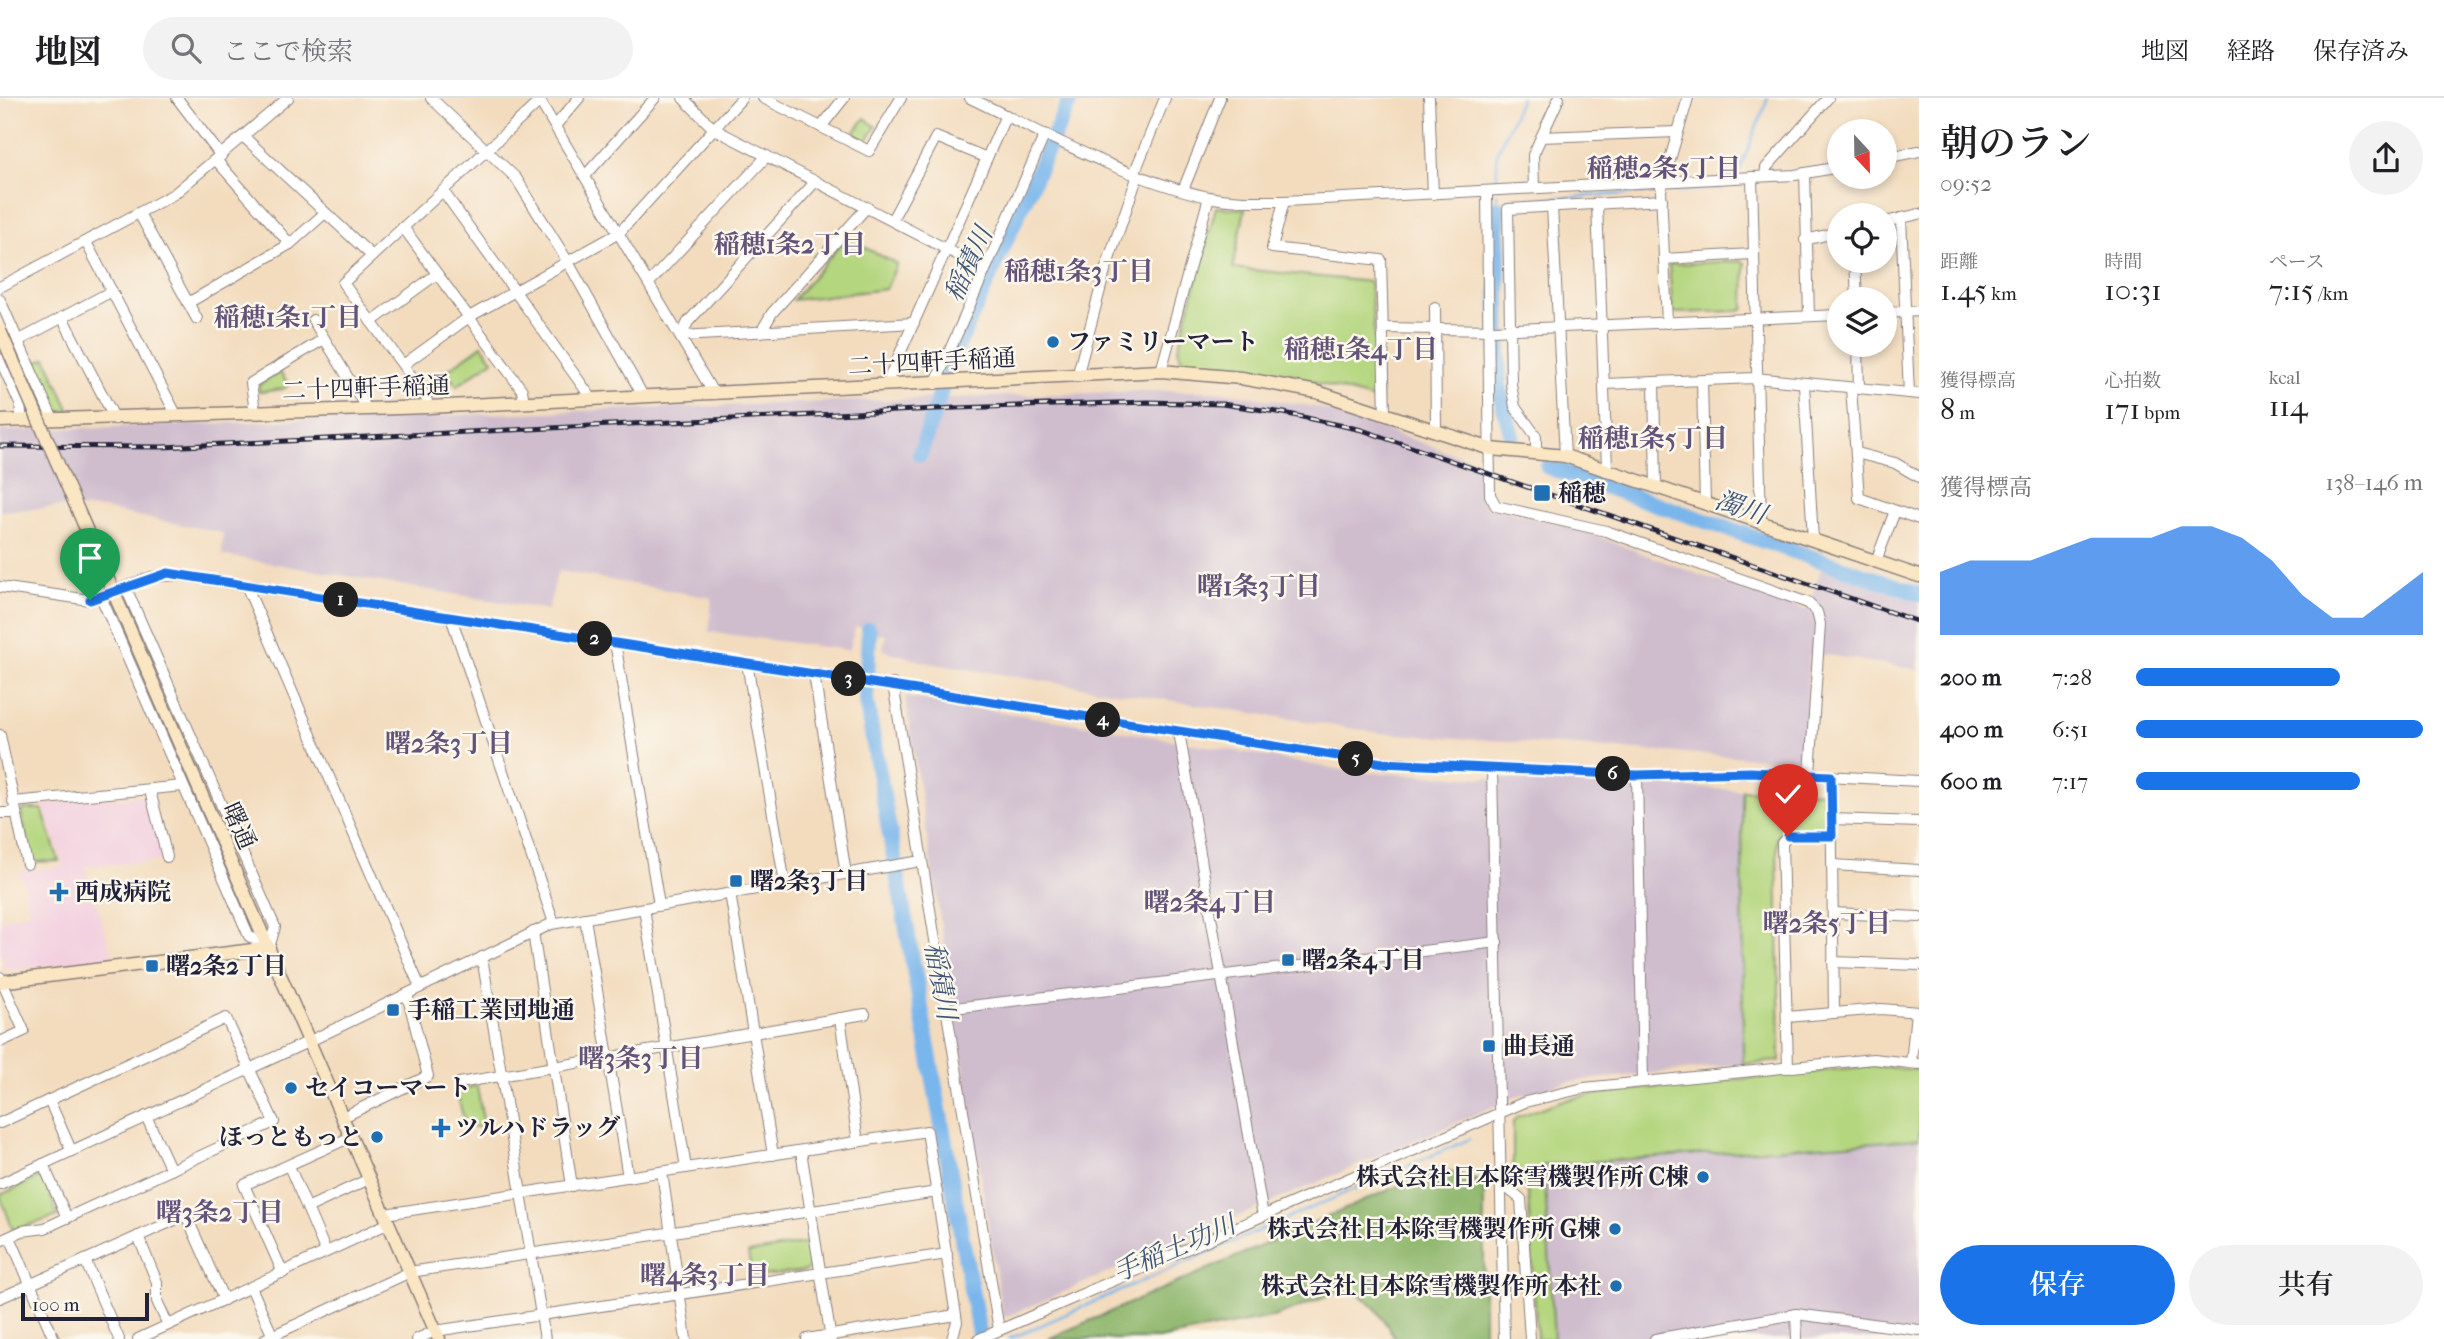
<!DOCTYPE html>
<html lang="ja">
<head>
<meta charset="utf-8">
<style>
	body { margin:0; font-family:"IM FELL French Canon","Noto Serif JP",serif; background:#f2f2f2; color:#202124; height:100vh; display:flex; flex-direction:column; font-size:26px; white-space:nowrap }
	* { box-sizing:border-box; margin:0 }
	p { font-size:23px; color:#757577 }
	.icon { flex:none; width:38px; height:38px; fill:none; stroke:currentColor; stroke-width:2; stroke-linecap:round; stroke-linejoin:round }
	.map { position:relative; flex:1; overflow:hidden }
	.details { display:flex; flex-direction:column; background:#fff; width:525px }
	.details>* { flex:none }
	.needle { width:46px; rotate:158deg }
	.tools { position:absolute; left:1827px; top:21px; display:grid; gap:14px }
	.tools a { display:grid; place-items:center; width:70px; height:70px; border-radius:50%; background:#fff; box-shadow:0 4px 10px #0003; font-size:35px }
	.scale { position:absolute; left:21px; bottom:18px; width:128px; box-sizing:border-box; padding-left:7px; border:4px solid #22223b; border-top:0; font-size:19px; line-height:24px; white-space:nowrap; color:#22223b; -webkit-text-stroke:5px #fbf7ec; paint-order:stroke }
	.pin { position:absolute; display:grid; place-items:center; width:60px; height:60px; color:#fff; margin:-72px -30px; border-radius:50% 50% 50% 0; rotate:-45deg; box-shadow:0 0 7px #0007 }
	.pin .icon { rotate:45deg }
	.km { position:absolute; width:35px; height:35px; margin:-18px; border-radius:50%; background:#222; color:#fff; font-size:19px; line-height:35px; text-align:center }
	.round { display:grid; place-items:center; flex:none; width:74px; height:74px; border-radius:37px; background:#f2f2f2 }
	.head { display:flex; align-items:center; justify-content:space-between; height:119px; padding:0 21px }
	h1 { font-size:38px; font-weight:600; line-height:52px }
	.stats { display:grid; grid-template-columns:repeat(3,1fr); gap:10px; height:119px; padding:7px 21px }
	.stats div { display:grid; align-content:center }
	.stats b { font-size:30px; font-weight:600 }
	.stats small { font-size:19px; font-weight:400 }
	.stats p { font-size:19px }
	.chart { height:196px; padding:14px 21px }
	.chart p { display:flex; justify-content:space-between }
	.chart svg { width:100%; height:126px; margin-top:7px; fill:#1a73e8; opacity:.7 }
	.primary-button { display:flex; gap:14px; margin-top:auto; padding:14px 21px }
	.primary-button a { flex:1; height:80px; border-radius:42px; background:#1a73e8; color:#fff; font-size:28px; font-weight:600; line-height:80px; text-align:center }
	.primary-button a+a { background:#f2f2f2; color:#202124 }
	ul { padding:0 21px; list-style:none; font-size:23px }
	li { display:grid; grid-template-columns:112px 84px 1fr; align-items:center; height:52px }
	li i { height:18px; border-radius:9px; background:#1a73e8 }
	header { display:flex; align-items:center; gap:42px; box-sizing:border-box; height:98px; padding:0 35px; background:#fff; border-bottom:2px solid #e0e0e0 }
	header strong { font-size:33px }
	nav { display:flex; gap:38px; margin-inline-start:auto; font-size:24px }
	.search { width:490px; height:63px; background:#f2f2f2; display:flex; align-items:center; gap:18px; box-sizing:border-box; padding:0 24px; border-radius:38px; color:#757577; font-size:26px }
	main { display:flex; flex:1; min-height:0 }
	.map>svg:first-child { display:block }
</style>
</head>
<body>
<header>
<strong>地図</strong>
<div class="search"><svg class="icon" aria-label="search" viewBox="0 0 24 24"><circle cx="10" cy="10" r="6"/><path d="M15 15l6 6"/></svg>ここで検索</div>
<nav><a>地図</a><a>経路</a><a>保存済み</a></nav>
</header>
<main>
<div class="map">
<svg width="1919" height="1241" viewBox="0 0 1919 1241">
	<rect width="100%" height="100%" fill="#fbf7ec"/>
	<filter id="ink" filterUnits="userSpaceOnUse"><feTurbulence type="fractalNoise" baseFrequency=".0143" numOctaves="2"/><feDisplacementMap in="SourceGraphic" scale="14" xChannelSelector="R" yChannelSelector="G"/><feConvolveMatrix kernelMatrix="1 2 1 2 8 2 1 2 1" color-interpolation-filters="sRGB"/></filter>
	<filter id="wash" filterUnits="userSpaceOnUse"><feTurbulence type="fractalNoise" baseFrequency=".00686" numOctaves="4" result="noise"/><feDisplacementMap in="SourceGraphic" scale="28" xChannelSelector="R" yChannelSelector="G"/><feGaussianBlur stdDeviation="1.57" result="paint"/><feColorMatrix in="noise" values="0 0 0 0 0 0 0 0 0 0 0 0 0 0 0 0 0 1.4 0 .05"/><feComposite in="paint" operator="in"/></filter>
	<g filter="url(#wash)">
		<rect width="100%" height="100%" fill="#f3dcbe"/>
		<path fill="#f3cfdf" d="M 146,698 L 165,763 L 85,768 L 113,860 L 6,872 L 0,853 L 0,823 L 29,813 L 20,773 L 64,769 L 43,706 Z"/>
		<g fill="#cfbdce">
			<path d="M 1146,293 L 1214,293 L 1318,309 L 1480,365 L 1487,408 L 1578,431 L 1694,475 L 1807,512 L 1821,471 L 1919,505 L 1919,572 L 1827,557 L 1809,557 L 1804,663 L 1382,635 L 928,565 L 883,552 L 886,537 L 856,528 L 848,552 L 709,534 L 712,500 L 558,473 L 548,512 L 222,457 L 223,435 L 103,411 L 58,409 L 0,413 L 0,333 Z"/>
			<path d="M 905,599 L 1105,630 L 1354,674 L 1742,692 L 1743,966 L 1568,984 L 1518,998 L 1003,1220 Z"/>
			<path d="M 1906,1040 L 1919,1041 L 1919,1241 L 1554,1241 L 1543,1067 Z"/>
		</g>
		<g fill="#b4d67e" stroke="#6b7c5c" stroke-width="2">
			<path d="M 865,20 L 876,29 L 865,45 L 852,38 Z"/>
			<path d="M 1216,109 L 1245,111 L 1233,170 L 1370,184 L 1380,303 L 1291,277 L 1182,263 L 1178,251 Z"/>
			<path d="M 846,140 L 897,166 L 886,191 L 793,202 Z"/>
			<path d="M 1742,163 L 1745,165 L 1744,210 L 1740,213 L 1673,215 L 1669,168 L 1672,166 Z"/>
			<path d="M 482,247 L 493,262 L 457,288 L 446,273 Z"/>
			<path d="M 46,260 L 70,313 L 55,314 L 34,265 Z"/>
			<path d="M 280,274 L 289,287 L 283,291 L 259,294 L 259,287 Z"/>
			<path d="M 1742,692 L 1825,694 L 1826,732 L 1782,734 L 1777,740 L 1780,963 L 1743,966 Z"/>
			<path d="M 25,711 L 42,711 L 59,763 L 34,764 L 31,761 L 21,715 Z"/>
			<path d="M 1873,968 L 1919,972 L 1919,1041 L 1544,1067 L 1554,1241 L 1537,1241 L 1528,1095 L 1513,1076 L 1513,1024 L 1517,1019 L 1561,1003 L 1601,995 Z"/>
			<path d="M 477,988 L 484,1028 L 466,1030 L 456,991 Z"/>
			<path d="M 40,1079 L 44,1081 L 58,1118 L 13,1132 L 0,1097 Z"/>
			<path d="M 808,1145 L 811,1169 L 805,1173 L 752,1179 L 748,1155 Z"/>
		</g>
		<path fill="#8fb76d" stroke="#586c54" stroke-width="2" d="M 1439,1070 L 1484,1085 L 1484,1241 L 1396,1241 L 1376,1211 L 1358,1195 L 1346,1191 L 1277,1218 L 1158,1241 L 1048,1241 Z"/>
		<g fill="none" stroke-linecap="round" stroke-linejoin="round">
			<g stroke="#79b6ec" stroke-width="2.5">
				<path d="M 1740,71 L 1768,0"/>
				<path d="M 1497,90 L 1497,55 L 1521,0"/>
				<path d="M 1664,94 L 1720,90"/>
				<path d="M 1497,110 L 1506,103 L 1657,94"/>
				<path d="M 1497,110 L 1497,96"/>
				<path d="M 1009,1241 L 1470,1041"/>
			</g>
			<g stroke="#79b6ec" stroke-width="16">
				<path d="M 1497,110 L 1499,292 L 1512,338"/>
				<path d="M 920,356 L 951,263 L 1071,0"/>
				<path d="M 1548,369 L 1919,496"/>
				<path d="M 869,532 L 866,602 L 980,1241"/>
			</g>
		</g>
	</g>
	<g filter="url(#ink)">
		<g fill="none" stroke-linecap="round" stroke-linejoin="round">
			<defs>
				<g id="street">
					<path d="M 177,0 L 221,58"/>
					<path d="M 431,0 L 516,80 L 568,164 L 643,298"/>
					<path d="M 538,0 L 714,296"/>
					<path d="M 683,0 L 714,31 L 985,171"/>
					<path d="M 763,0 L 869,53 L 901,0"/>
					<path d="M 970,0 C 1047,37 1124,80 1208,99 C 1233,104 1259,103 1284,103 L 1795,77 L 1839,69"/>
					<path d="M 1429,0 L 1433,96"/>
					<path d="M 555,28 L 579,0"/>
					<path d="M 821,29 L 844,0"/>
					<path d="M 244,39 L 372,158"/>
					<path d="M 1541,39 L 1676,34"/>
					<path d="M 1885,60 L 1919,53"/>
					<path d="M 216,62 L 290,146"/>
					<path d="M 1805,75 L 1809,218"/>
					<path d="M 1134,76 L 1165,0"/>
					<path d="M 585,78 L 655,0"/>
					<path d="M 1765,78 L 1766,70 L 1828,0"/>
					<path d="M 1752,79 L 1761,425"/>
					<path d="M 1534,90 L 1533,57 L 1559,0"/>
					<path d="M 1183,92 L 1220,0"/>
					<path d="M 443,93 L 592,301"/>
					<path d="M 1487,93 L 1490,397 L 1496,408 L 1606,433 L 1808,505 L 1817,514 L 1820,526 L 1810,676"/>
					<path d="M 1284,103 L 1272,150 L 1381,162 L 1385,316"/>
					<path d="M 1597,106 L 1607,370"/>
					<path d="M 1552,108 L 1565,358"/>
					<path d="M 140,117 L 197,221"/>
					<path d="M 1901,120 L 1909,295"/>
					<path d="M 892,122 L 936,39 L 987,60"/>
					<path d="M 1885,124 L 1919,116"/>
					<path d="M 403,129 L 522,292 L 524,304"/>
					<path d="M 1805,142 L 1839,134"/>
					<path d="M 86,144 L 177,318"/>
					<path d="M 1664,161 L 1752,156"/>
					<path d="M 1855,163 L 1857,201"/>
					<path d="M 649,185 L 767,58"/>
					<path d="M 0,189 L 174,96 L 288,0"/>
					<path d="M 0,202 L 53,322"/>
					<path d="M 188,205 L 290,146 L 325,115"/>
					<path d="M 1435,209 L 1436,333"/>
					<path d="M 1885,215 L 1919,213"/>
					<path d="M 62,219 L 115,321"/>
					<path d="M 313,222 L 367,311"/>
					<path d="M 371,224 L 437,176"/>
					<path d="M 1667,225 L 1661,92 L 1688,0"/>
					<path d="M 1383,230 L 1493,232 L 1839,217"/>
					<path d="M 761,234 L 772,215 L 867,109"/>
					<path d="M 681,238 L 914,225"/>
					<path d="M 681,238 L 688,224 L 816,83"/>
					<path d="M 18,243 L 112,193"/>
					<path d="M 1858,247 L 1859,291"/>
					<path d="M 0,261 L 20,306 L 22,323"/>
					<path d="M 403,267 L 469,219 L 619,135 L 742,0"/>
					<path d="M 1161,273 L 1209,99"/>
					<path d="M 1077,279 L 1105,173 L 1138,77"/>
					<path d="M 1702,283 L 1705,406"/>
					<path d="M 1654,285 L 1656,388"/>
					<path d="M 889,286 L 890,278 L 1006,17"/>
					<path d="M 935,286 L 1045,36"/>
					<path d="M 1604,286 L 1755,280 L 1919,296"/>
					<path d="M 1804,286 L 1813,442"/>
					<path d="M 1851,290 L 1859,400 L 1919,421"/>
					<path d="M 428,309 L 426,299 L 343,185 L 540,3"/>
					<path d="M 255,314 L 251,285 L 324,241"/>
					<path d="M 1536,354 L 1536,338 L 1515,309 L 1511,286 L 1508,111 L 1662,102"/>
					<path d="M 1856,355 L 1895,365 L 1919,379"/>
					<path d="M 1876,463 L 1895,413"/>
					<path d="M 246,487 L 420,889"/>
					<path d="M 0,489 L 90,502 L 151,479 L 178,477 L 1383,665 L 1637,677 L 1751,674 L 1919,683"/>
					<path d="M 101,499 L 249,838 L 269,850 L 275,829 L 126,490"/>
					<path d="M 451,519 L 554,825"/>
					<path d="M 615,544 L 659,807"/>
					<path d="M 747,565 L 785,786"/>
					<path d="M 814,576 L 846,776"/>
					<path d="M 893,586 L 999,1232"/>
					<path d="M 1179,634 L 1263,1118"/>
					<path d="M 0,637 L 27,766"/>
					<path d="M 1492,670 L 1504,1241"/>
					<path d="M 1637,677 L 1643,984"/>
					<path d="M 1831,678 L 1834,914"/>
					<path d="M 150,693 L 167,759"/>
					<path d="M 13,704 L 183,688"/>
					<path d="M 0,715 L 15,715"/>
					<path d="M 1832,721 L 1919,724"/>
					<path d="M 1833,767 L 1919,772"/>
					<path d="M 730,795 L 773,1057"/>
					<path d="M 644,810 L 686,1070"/>
					<path d="M 1833,815 L 1919,819"/>
					<path d="M 585,820 L 628,1079"/>
					<path d="M 533,834 L 572,1088"/>
					<path d="M 482,859 L 545,1241"/>
					<path d="M 1833,864 L 1919,867"/>
					<path d="M 946,911 L 1497,844"/>
					<path d="M 1787,919 L 1881,911 L 1919,914"/>
					<path d="M 840,920 L 858,1044"/>
					<path d="M 0,944 L 24,933 L 0,879"/>
					<path d="M 1911,965 L 1916,914"/>
					<path d="M 1788,970 L 1782,745 L 1788,738 L 1832,738"/>
					<path d="M 459,985 L 865,916"/>
					<path d="M 49,1002 L 71,1052"/>
					<path d="M 146,1018 L 171,1072"/>
					<path d="M 343,1019 L 428,978 L 407,896"/>
					<path d="M 0,1025 L 226,920 L 274,1024 L 45,1130 L 22,1133 L 0,1143"/>
					<path d="M 801,1053 L 831,1241"/>
					<path d="M 43,1066 L 67,1120"/>
					<path d="M 289,1068 L 326,1154"/>
					<path d="M 662,1074 L 686,1241"/>
					<path d="M 0,1086 L 310,943 L 551,826 L 921,763"/>
					<path d="M 1502,1086 L 1521,1101 L 1530,1241"/>
					<path d="M 307,1110 L 369,1081"/>
					<path d="M 385,1116 L 927,1033 L 957,1224 L 952,1241"/>
					<path d="M 138,1138 L 157,1184 L 157,1203 L 168,1227"/>
					<path d="M 10,1139 L 54,1241"/>
					<path d="M 85,1162 L 119,1241"/>
					<path d="M 283,1175 L 244,1087 L 351,1039"/>
					<path d="M 251,1189 L 274,1241"/>
					<path d="M 0,1200 L 186,1117 L 224,1202"/>
					<path d="M 1796,1216 L 1797,1241"/>
					<path d="M 138,1241 L 389,1125"/>
					<path d="M 265,1241 L 410,1174 L 937,1094"/>
					<path d="M 417,1241 L 435,1233 L 947,1156"/>
					<path d="M 807,1241 L 956,1217"/>
					<path d="M 979,1241 L 1525,1004 L 1584,990 L 1873,961 L 1919,966"/>
					<path d="M 1655,1241 L 1796,1216 L 1919,1232"/>
				</g>
				<g id="secondary">
					<path d="M 0,323 L 428,309 L 1161,273 L 1241,280 L 1317,294 L 1491,351 L 1565,358 L 1919,478"/>
					<path d="M 260,831 L 439,1241"/>
					<path d="M 0,884 L 269,850"/>
				</g>
			</defs>
			<use href="#street" stroke="#8a7f7c" stroke-width="12"/>
			<use href="#secondary" stroke="#8a7f7c" stroke-width="15"/>
			<use href="#street" stroke="#fff" stroke-width="10"/>
			<use href="#secondary" stroke="#fbe6c3" stroke-width="12"/>
			<defs>
				<path id="rail" d="M 0,348 L 163,349 L 956,310 L 1148,304 L 1222,306 L 1284,315 L 1362,332 L 1919,524"/>
			</defs>
			<use href="#rail" stroke="#22223b" stroke-width="5"/>
			<use href="#rail" stroke="#fbf7ec" stroke-width="2.5" stroke-dasharray="8" stroke-linecap="butt"/>
			<defs>
				<path id="secondary-bridge" d="M 0,233 L 260,831"/>
			</defs>
			<use href="#secondary-bridge" stroke="#8a7f7c" stroke-width="15" stroke-linecap="butt"/>
			<use href="#secondary-bridge" stroke="#fbe6c3" stroke-width="12"/>
		</g>
	</g>
	<g fill="none" stroke-linecap="round" stroke-linejoin="round" filter="url(#ink)">
		<defs>
			<path id="route" d="M 90,502 L 168,475 L 1383,665 L 1637,677 L 1751,674 L 1831,678 L 1832,738 L 1788,738"/>
		</defs>
		<use href="#route" stroke="#fff" stroke-width="14"/>
		<use href="#route" stroke="#1a73e8" stroke-width="9"/>
	</g>
	<g fill="#1f6fb2" stroke="#fbf7ec" stroke-width="2.5">
		<circle cx="1053" cy="244" r="7"/>
		<rect x="1533" y="386" width="18" height="18" rx="3.5"/>
		<rect x="729" y="776" width="14" height="14" rx="3.5"/>
		<path d="M55.5 783.5h7v7h7v7h-7v7h-7v-7h-7v-7h7z"/>
		<rect x="1281" y="855" width="14" height="14" rx="3.5"/>
		<rect x="145" y="861" width="14" height="14" rx="3.5"/>
		<rect x="386" y="905" width="14" height="14" rx="3.5"/>
		<rect x="1482" y="941" width="14" height="14" rx="3.5"/>
		<circle cx="291" cy="990" r="7"/>
		<path d="M437.5 1019.5h7v7h7v7h-7v7h-7v-7h-7v-7h7z"/>
		<circle cx="377" cy="1039" r="7"/>
		<circle cx="1703" cy="1079" r="7"/>
		<circle cx="1615" cy="1131" r="7"/>
		<circle cx="1616" cy="1188" r="7"/>
	</g>
	<g text-anchor="middle" stroke-width="5" stroke-linejoin="round" paint-order="stroke">
		<g font-size="24" font-weight="bold" fill="#22223b" stroke="#fbf7ec" text-anchor="start">
			<text x="1067" y="252">ファミリーマート</text>
			<text x="1558" y="403">稲穂</text>
			<text x="750" y="791">曙2条3丁目</text>
			<text x="75" y="802">西成病院</text>
			<text x="1302" y="870">曙2条4丁目</text>
			<text x="166" y="876">曙2条2丁目</text>
			<text x="407" y="920">手稲工業団地通</text>
			<text x="1503" y="956">曲長通</text>
			<text x="305" y="998">セイコーマート</text>
			<text x="455" y="1038">ツルハドラッグ</text>
			<text x="363" y="1047" text-anchor="end">ほっともっと</text>
			<text x="1689" y="1087" text-anchor="end">株式会社日本除雪機製作所 C棟</text>
			<text x="1601" y="1139" text-anchor="end">株式会社日本除雪機製作所 G棟</text>
			<text x="1602" y="1196" text-anchor="end">株式会社日本除雪機製作所 本社</text>
		</g>
		<g font-size="24" fill="#22223b" stroke="#fbf7ec">
			<text transform="translate(932 264) rotate(-3)" y="8">二十四軒手稲通</text>
			<text transform="translate(366 290) rotate(-2)" y="8">二十四軒手稲通</text>
			<text transform="translate(239 728) rotate(66)" y="8">曙通</text>
		</g>
		<g font-size="26" font-weight="bold" fill="#62537a" stroke="#fbf7ec">
			<text x="1664" y="79">稲穂2条5丁目</text>
			<text x="790" y="155">稲穂1条2丁目</text>
			<text x="1079" y="182">稲穂1条3丁目</text>
			<text x="288" y="228">稲穂1条1丁目</text>
			<text x="1361" y="260">稲穂1条4丁目</text>
			<text x="1653" y="349">稲穂1条5丁目</text>
			<text x="1259" y="497">曙1条3丁目</text>
			<text x="449" y="654">曙2条3丁目</text>
			<text x="1210" y="813">曙2条4丁目</text>
			<text x="1827" y="834">曙2条5丁目</text>
			<text x="641" y="969">曙3条3丁目</text>
			<text x="220" y="1123">曙3条2丁目</text>
			<text x="705" y="1186">曙4条3丁目</text>
		</g>
		<g font-size="26" font-style="italic" fill="#405679" stroke="#fbf7ec">
			<text transform="translate(968 166) rotate(-65)" y="9">稲積川</text>
			<text transform="translate(1741 409) rotate(19)" y="9">濁川</text>
			<text transform="translate(941 883) rotate(80)" y="9">稲積川</text>
			<text transform="translate(1174 1150) rotate(-23)" y="9">手稲土功川</text>
		</g>
	</g>
</svg>
<div class="tools">
<a><svg class="needle" viewBox="-14 -14 28 28"><path d="M0-13l5 13h-10z" fill="#e53935"/><path d="M0 13l5-13h-10z" fill="#757577"/></svg></a>
<a><svg class="icon" aria-label="locate" viewBox="0 0 24 24"><circle cx="12" cy="12" r="6"/><path d="M12 2v4M12 18v4M2 12h4M18 12h4"/></svg></a>
<a><svg class="icon" aria-label="layers" viewBox="0 0 24 24"><path d="M12 4l9 5-9 5-9-5zM3 14l9 5 9-5"/></svg></a>
</div>
<div class="scale">100 m</div>
<div class="pin" style="left:90px;top:502px;background:#1e9e55"><svg class="icon" aria-label="arrive" viewBox="0 0 24 24"><path d="M6 21V4h12l-3 4 3 4H6"/></svg></div>
<div class="pin" style="left:1788px;top:738px;background:#d93025"><svg class="icon" aria-label="check" viewBox="0 0 24 24"><path d="M5 12l5 5 9-10"/></svg></div>
<b class="km" style="left:341px;top:502px">1</b>
<b class="km" style="left:595px;top:541px">2</b>
<b class="km" style="left:849px;top:581px">3</b>
<b class="km" style="left:1103px;top:622px">4</b>
<b class="km" style="left:1356px;top:661px">5</b>
<b class="km" style="left:1613px;top:676px">6</b>
</div>
<section class="details">
<div class="head"><div><h1>朝のラン</h1><p>09:52</p></div><a class="round"><svg class="icon" aria-label="share" viewBox="0 0 24 24"><path d="M12 15V3M7 8l5-5 5 5M5 13v7h14v-7"/></svg></a></div>
<div class="stats">
<div><p>距離</p><b>1.45<small> km</small></b></div>
<div><p>時間</p><b>10:31</b></div>
<div><p>ペース</p><b>7:15<small> /km</small></b></div>
</div>
<div class="stats">
<div><p>獲得標高</p><b>8<small> m</small></b></div>
<div><p>心拍数</p><b>171<small> bpm</small></b></div>
<div><p>kcal</p><b>114</b></div>
</div>
<div class="chart"><p><span>獲得標高</span>138–146 m</p>
<svg viewBox="0 0 160 44" preserveAspectRatio="none"><path d="M0 44V22L10 18L20 18L30 18L40 14L50 10L60 10L70 10L80 6L90 6L100 10L110 18L120 30L130 38L140 38L150 30L160 22V44z"/></svg>
</div>
<ul>
<li><b>200 m</b>7:28<i style="width:71%"></i></li>
<li><b>400 m</b>6:51<i style="width:100%"></i></li>
<li><b>600 m</b>7:17<i style="width:78%"></i></li>
</ul>
<div class="primary-button"><a>保存</a><a>共有</a></div>
</section>
</main>
</body>
</html>
